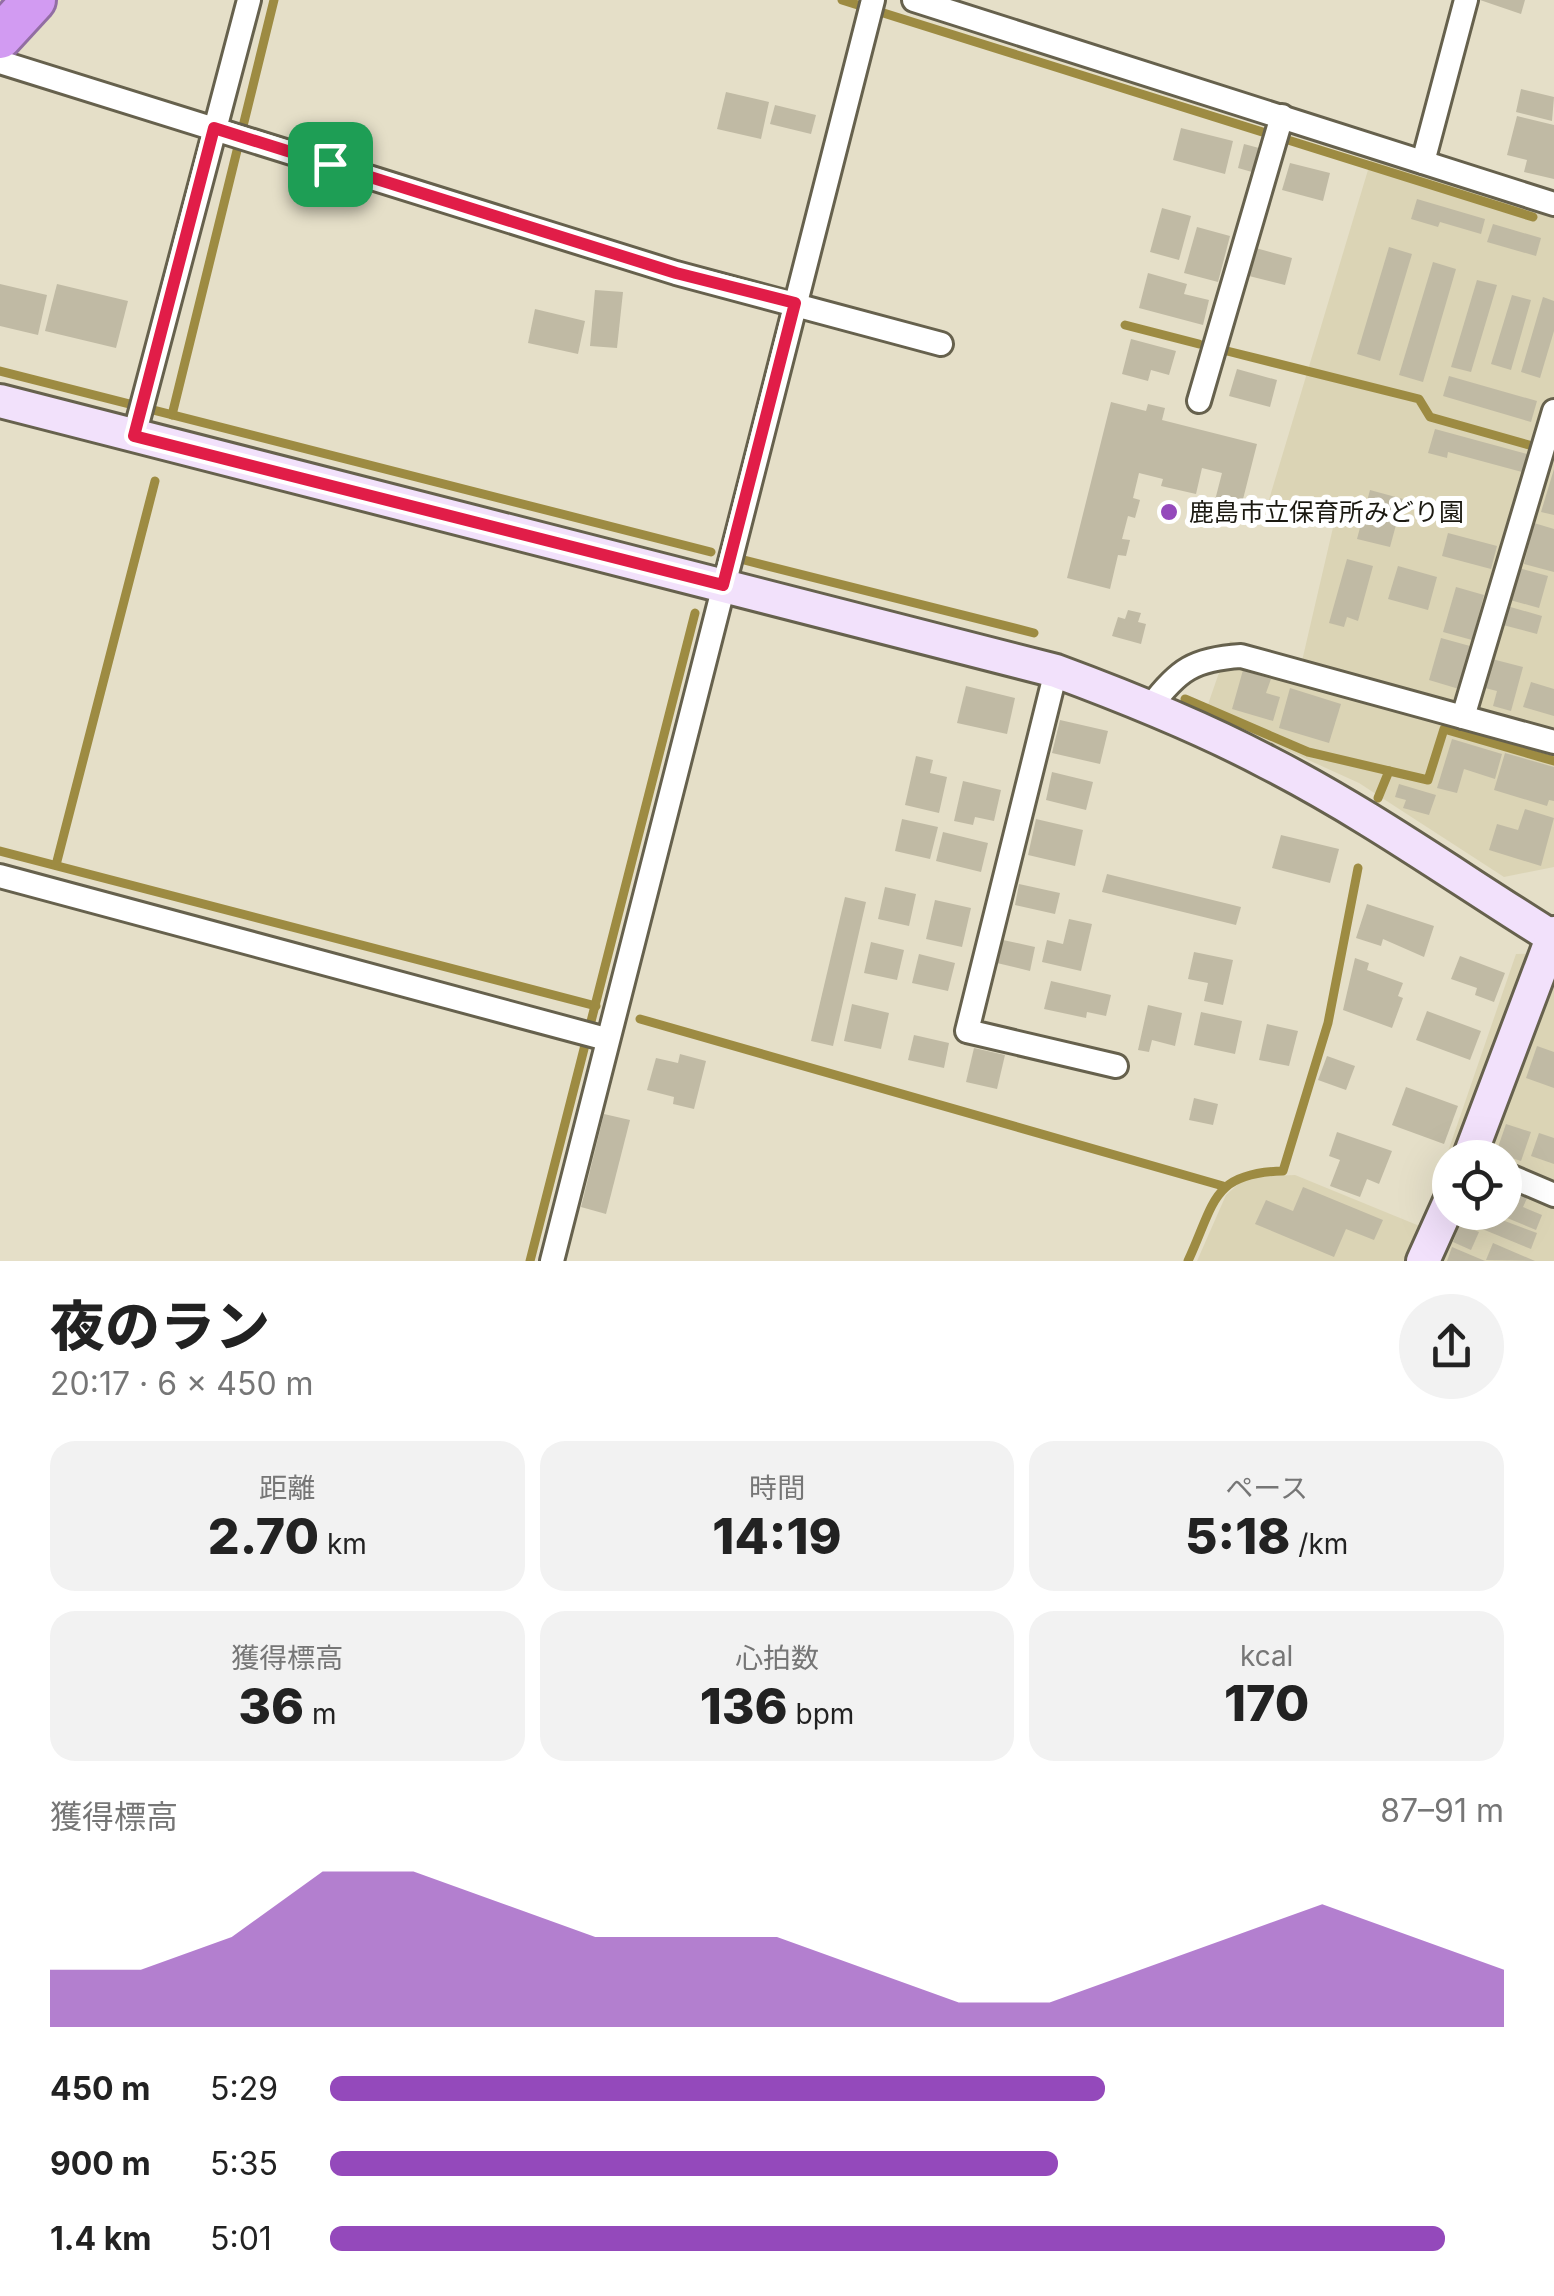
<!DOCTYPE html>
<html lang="ja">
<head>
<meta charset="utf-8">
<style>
	body { margin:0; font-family:Inter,"Noto Sans JP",sans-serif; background:#f2f2f2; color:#222; height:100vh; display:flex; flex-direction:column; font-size:38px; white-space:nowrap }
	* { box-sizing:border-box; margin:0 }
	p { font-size:32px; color:#767676 }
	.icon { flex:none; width:55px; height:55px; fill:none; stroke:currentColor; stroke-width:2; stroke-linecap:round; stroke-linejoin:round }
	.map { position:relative; height:1261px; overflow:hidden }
	.panel { display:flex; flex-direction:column; background:#fff; flex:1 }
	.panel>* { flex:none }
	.controls { position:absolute; left:1432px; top:1140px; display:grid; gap:20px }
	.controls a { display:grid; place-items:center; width:90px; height:90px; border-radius:50%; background:#fff; box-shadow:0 10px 40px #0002; font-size:50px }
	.pin { position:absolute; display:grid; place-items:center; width:85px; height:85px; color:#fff; margin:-42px; border-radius:20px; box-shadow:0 5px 15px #0006 }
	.round { display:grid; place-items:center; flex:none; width:105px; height:105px; border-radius:52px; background:#f2f2f2 }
	.overview { display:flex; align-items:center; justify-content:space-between; height:170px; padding:0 50px }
	h1 { font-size:55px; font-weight:800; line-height:75px }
	.figures { display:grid; grid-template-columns:repeat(3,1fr); gap:15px; height:170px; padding:10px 50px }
	.figures div { display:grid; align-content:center; border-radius:25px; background:#f2f2f2; text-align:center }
	.figures b { font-size:50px; font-weight:800 }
	.figures small { font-size:28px; font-weight:400 }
	.figures p { font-size:28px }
	.chart { height:280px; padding:20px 50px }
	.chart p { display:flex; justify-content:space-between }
	.chart svg { width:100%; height:180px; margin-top:10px; fill:#9449bb; opacity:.7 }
	ul { padding:0 50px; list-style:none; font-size:32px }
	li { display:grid; grid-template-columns:160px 120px 1fr; align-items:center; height:75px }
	li i { height:25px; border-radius:12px; background:#9449bb }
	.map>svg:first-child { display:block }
</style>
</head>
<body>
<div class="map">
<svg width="1554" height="1261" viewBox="0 0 1554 1261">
	<rect width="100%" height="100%" fill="#e5dfc8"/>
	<g fill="#dbd4b5" fill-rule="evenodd">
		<path d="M 1377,140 L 1554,200 L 1554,867 L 1504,877 L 1359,783 L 1205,713 L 1230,641 L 1302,661 L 1335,519 L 1268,503 Z"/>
		<path d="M 1554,953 L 1554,1261 L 1197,1261 L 1226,1195 L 1246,1177 L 1295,1175 L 1422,1227 L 1516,954 ZM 1450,1158 L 1505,1158 L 1505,1212 L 1450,1212 Z"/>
	</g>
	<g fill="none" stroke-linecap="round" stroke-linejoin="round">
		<g stroke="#9d8b42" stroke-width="9">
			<path d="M 842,0 L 1533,217"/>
			<path d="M 1125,325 L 1199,344"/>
			<path d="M 1227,351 L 1419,399 L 1430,417 L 1529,445"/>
			<path d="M 0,371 L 711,552"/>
			<path d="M 172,415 L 274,0"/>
			<path d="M 744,560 L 1034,633"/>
			<path d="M 1185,699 L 1308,752 L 1428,780 L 1444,729 L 1554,761"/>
			<path d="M 1378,798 L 1389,771"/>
			<path d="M 0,851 L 596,1006"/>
			<path d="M 56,865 L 155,481"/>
			<path d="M 640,1019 L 1223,1186"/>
			<path d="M 530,1261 L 695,613"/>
			<path d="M 1188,1261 C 1215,1203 1211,1173 1283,1171 L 1328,1023 L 1358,868"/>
		</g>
	</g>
	<g fill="#c0baa4">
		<path d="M 1480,0 L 1525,0 L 1521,14 Z"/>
		<path d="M 1521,89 L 1554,97 L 1552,121 L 1516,112 Z"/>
		<path d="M 726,92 L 769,102 L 761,139 L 717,129 Z"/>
		<path d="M 775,105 L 816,115 L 811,134 L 770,124 Z"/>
		<path d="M 1517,116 L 1554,125 L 1554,179 L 1524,172 L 1527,160 L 1507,155 Z"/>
		<path d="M 1181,128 L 1233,141 L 1225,174 L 1173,160 Z"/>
		<path d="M 1244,144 L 1259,148 L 1252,172 L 1238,168 Z"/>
		<path d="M 1290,163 L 1330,173 L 1323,201 L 1282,190 Z"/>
		<path d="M 1417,199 L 1485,219 L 1481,234 L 1440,222 L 1438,227 L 1411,219 Z"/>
		<path d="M 1162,208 L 1191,216 L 1179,260 L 1150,252 Z"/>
		<path d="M 1493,224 L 1541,238 L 1536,256 L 1487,242 Z"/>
		<path d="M 1197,227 L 1230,236 L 1218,282 L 1184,273 Z"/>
		<path d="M 1252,247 L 1292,258 L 1285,285 L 1245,275 Z"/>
		<path d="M 1389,247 L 1412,254 L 1380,361 L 1357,354 Z"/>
		<path d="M 1433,262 L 1456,269 L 1423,382 L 1399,375 Z"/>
		<path d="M 1148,273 L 1187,284 L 1184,294 L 1209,300 L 1203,325 L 1139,308 Z"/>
		<path d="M 1477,280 L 1497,285 L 1471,372 L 1451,367 Z"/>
		<path d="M 0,284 L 47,295 L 38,335 L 0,326 Z"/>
		<path d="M 57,284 L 128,301 L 116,348 L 45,331 Z"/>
		<path d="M 595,290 L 623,292 L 617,348 L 590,346 Z"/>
		<path d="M 1512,295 L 1531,300 L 1511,370 L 1491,364 Z"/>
		<path d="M 1543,297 L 1554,301 L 1554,331 L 1540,378 L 1521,372 Z"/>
		<path d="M 535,309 L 585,321 L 578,354 L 528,343 Z"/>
		<path d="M 1131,339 L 1176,351 L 1169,375 L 1151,370 L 1148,381 L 1122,374 Z"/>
		<path d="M 1237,369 L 1277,380 L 1270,407 L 1229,396 Z"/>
		<path d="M 1449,376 L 1537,401 L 1531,422 L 1443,396 Z"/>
		<path d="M 1111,402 L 1146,411 L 1148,404 L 1165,408 L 1162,420 L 1257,444 L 1239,515 L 1213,508 L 1222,473 L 1202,468 L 1196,494 L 1161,486 L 1163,479 L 1139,473 L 1133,498 L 1140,500 L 1135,518 L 1128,516 L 1122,539 L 1130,540 L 1126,556 L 1118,555 L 1110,589 L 1067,578 Z"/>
		<path d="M 1435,429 L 1527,454 L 1522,472 L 1448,452 L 1447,458 L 1428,453 Z"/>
		<path d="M 1554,469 L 1554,515 L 1541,512 Z"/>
		<path d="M 1370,490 L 1403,499 L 1390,547 L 1357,539 Z"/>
		<path d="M 1534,523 L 1554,529 L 1554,572 L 1524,564 Z"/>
		<path d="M 1448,533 L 1497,546 L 1491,569 L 1442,556 Z"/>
		<path d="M 1347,559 L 1373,566 L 1358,621 L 1347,617 L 1344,627 L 1329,623 Z"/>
		<path d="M 1398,566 L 1437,577 L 1428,610 L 1388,599 Z"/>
		<path d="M 1519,568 L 1548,576 L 1539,608 L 1510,600 Z"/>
		<path d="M 1456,587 L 1484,595 L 1472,640 L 1443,632 Z"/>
		<path d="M 1507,606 L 1542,616 L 1537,634 L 1503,625 Z"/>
		<path d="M 1128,610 L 1141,613 L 1138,622 L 1146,624 L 1141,644 L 1112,636 L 1118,617 L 1125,619 Z"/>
		<path d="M 1441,638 L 1470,646 L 1459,689 L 1429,680 Z"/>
		<path d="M 1492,659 L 1523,667 L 1511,711 L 1493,706 L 1497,691 L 1485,688 Z"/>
		<path d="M 1243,670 L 1271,679 L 1266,693 L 1280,697 L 1273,721 L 1232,709 Z"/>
		<path d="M 1531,682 L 1554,689 L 1554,716 L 1523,707 Z"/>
		<path d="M 966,686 L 1015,698 L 1007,734 L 957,723 Z"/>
		<path d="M 1290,688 L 1341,704 L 1329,743 L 1279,728 Z"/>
		<path d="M 1060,720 L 1108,731 L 1100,764 L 1052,753 Z"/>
		<path d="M 1452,739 L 1502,754 L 1495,779 L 1464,769 L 1457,793 L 1437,788 Z"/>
		<path d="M 1505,753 L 1554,767 L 1554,801 L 1549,800 L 1547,806 L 1494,790 Z"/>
		<path d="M 916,756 L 933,760 L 930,773 L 947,777 L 939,813 L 905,805 Z"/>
		<path d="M 1052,772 L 1093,782 L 1086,810 L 1046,800 Z"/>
		<path d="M 963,781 L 1001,790 L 994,821 L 975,817 L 973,825 L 954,821 Z"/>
		<path d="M 1399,784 L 1436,795 L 1429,815 L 1403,808 L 1406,800 L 1395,797 Z"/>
		<path d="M 1525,809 L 1554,818 L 1541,866 L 1489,850 L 1497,824 L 1518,830 Z"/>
		<path d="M 902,819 L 938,827 L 930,859 L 895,851 Z"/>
		<path d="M 1036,819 L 1083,830 L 1075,866 L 1028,855 Z"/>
		<path d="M 943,832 L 988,843 L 981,872 L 936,861 Z"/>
		<path d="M 1281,835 L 1339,849 L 1330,883 L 1272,868 Z"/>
		<path d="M 1107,874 L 1241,907 L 1236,925 L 1102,892 Z"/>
		<path d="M 1019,884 L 1060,893 L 1055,914 L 1015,905 Z"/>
		<path d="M 885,887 L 916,894 L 909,926 L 878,919 Z"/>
		<path d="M 845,897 L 866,902 L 833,1046 L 811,1041 Z"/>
		<path d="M 935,900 L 971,908 L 962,947 L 926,939 Z"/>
		<path d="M 1367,904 L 1434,926 L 1424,957 L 1383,939 L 1381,946 L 1356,938 Z"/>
		<path d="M 1069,919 L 1092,924 L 1081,971 L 1042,962 L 1047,940 L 1063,944 Z"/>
		<path d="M 1003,940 L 1035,947 L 1030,971 L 997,963 Z"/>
		<path d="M 871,942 L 904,950 L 897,980 L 864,973 Z"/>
		<path d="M 1194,952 L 1233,960 L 1223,1005 L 1204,1001 L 1208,983 L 1188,979 Z"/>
		<path d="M 919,954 L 955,963 L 948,991 L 912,983 Z"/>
		<path d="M 1460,956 L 1505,973 L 1494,1002 L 1475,995 L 1477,988 L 1451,979 Z"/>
		<path d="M 1355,958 L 1369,963 L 1367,970 L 1403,983 L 1398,996 L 1403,998 L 1392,1028 L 1343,1010 Z"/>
		<path d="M 1051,981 L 1111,995 L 1106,1016 L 1087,1012 L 1086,1018 L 1044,1009 Z"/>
		<path d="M 852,1004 L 889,1013 L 881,1049 L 844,1041 Z"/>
		<path d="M 1148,1005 L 1182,1013 L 1175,1046 L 1152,1040 L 1149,1052 L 1138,1050 Z"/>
		<path d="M 1427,1011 L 1481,1031 L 1470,1060 L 1416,1040 Z"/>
		<path d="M 1201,1012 L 1242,1021 L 1235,1054 L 1194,1045 Z"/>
		<path d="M 1267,1024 L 1298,1031 L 1289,1066 L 1259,1060 Z"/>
		<path d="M 914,1035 L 949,1043 L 944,1068 L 908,1060 Z"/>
		<path d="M 1537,1046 L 1554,1052 L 1554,1088 L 1526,1078 Z"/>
		<path d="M 974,1048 L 1005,1055 L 997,1089 L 966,1082 Z"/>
		<path d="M 680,1054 L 706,1061 L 694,1109 L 673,1104 L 674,1097 L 647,1090 L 656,1058 L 678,1063 Z"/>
		<path d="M 1327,1056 L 1355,1066 L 1346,1090 L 1318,1080 Z"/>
		<path d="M 1406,1087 L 1458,1106 L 1444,1144 L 1392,1125 Z"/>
		<path d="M 1194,1098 L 1218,1104 L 1213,1125 L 1189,1120 Z"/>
		<path d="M 604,1114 L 630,1120 L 606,1214 L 581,1207 Z"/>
		<path d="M 1506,1124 L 1531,1132 L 1521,1161 L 1496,1153 Z"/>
		<path d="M 1337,1132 L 1392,1151 L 1379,1184 L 1367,1179 L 1360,1197 L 1330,1186 L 1340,1160 L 1329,1156 Z"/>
		<path d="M 1539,1133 L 1554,1138 L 1554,1164 L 1531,1156 Z"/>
		<path d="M 1303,1187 L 1383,1220 L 1374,1240 L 1346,1229 L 1334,1257 L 1255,1224 L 1266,1200 L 1293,1211 Z"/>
		<path d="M 1505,1187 L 1528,1196 L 1523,1207 L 1542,1215 L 1536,1230 L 1495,1213 L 1505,1212 Z"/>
		<path d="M 1481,1212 L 1537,1233 L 1531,1249 L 1475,1226 Z"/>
		<path d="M 1460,1224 L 1479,1232 L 1471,1250 L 1453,1242 Z"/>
		<path d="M 1493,1243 L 1535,1261 L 1486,1260 Z"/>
		<path d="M 1452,1247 L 1485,1261 L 1447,1261 Z"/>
	</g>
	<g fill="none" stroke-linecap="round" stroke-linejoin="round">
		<defs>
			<g id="street">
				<path d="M 914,0 L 1554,204"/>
				<path d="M 0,62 L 676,273 L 941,344"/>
				<path d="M 1423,162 L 1466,0"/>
				<path d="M 1199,401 L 1282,116"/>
				<path d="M 134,436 L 249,0"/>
				<path d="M 1056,671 L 967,1031 L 1116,1066"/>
				<path d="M 1151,706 C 1178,670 1194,659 1241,656 L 1554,742"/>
				<path d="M 1463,717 L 1554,411"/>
				<path d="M 0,876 L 606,1039"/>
				<path d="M 1505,1174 L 1554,1195"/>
				<path d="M 552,1261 L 873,0"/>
			</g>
			<g id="secondary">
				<path d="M 0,401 L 1056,671 C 1129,698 1199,726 1267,762 C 1367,813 1459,879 1554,938"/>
				<path d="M 1469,1158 L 1554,933"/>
				<path d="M 1423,1261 L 1450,1201"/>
			</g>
			<path id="highway" d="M 0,37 L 34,0"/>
		</defs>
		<use href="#street" stroke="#66614d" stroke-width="28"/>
		<use href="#secondary" stroke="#66614d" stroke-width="38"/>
		<use href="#highway" stroke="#926ea3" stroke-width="48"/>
		<use href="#street" stroke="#fff" stroke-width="22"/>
		<use href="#secondary" stroke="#f2e1fb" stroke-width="32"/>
		<use href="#highway" stroke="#d29bf2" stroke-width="42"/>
	</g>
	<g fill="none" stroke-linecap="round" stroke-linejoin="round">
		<defs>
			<path id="route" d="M 214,128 L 676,273 L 795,303 L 723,585 L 134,436 Z"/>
		</defs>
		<use href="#route" stroke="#fff" stroke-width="20"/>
		<use href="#route" stroke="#e11d48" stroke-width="12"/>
	</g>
	<circle fill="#9449bb" stroke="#fff" stroke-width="4" cx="1169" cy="512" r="10"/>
	<g text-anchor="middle" stroke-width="10" stroke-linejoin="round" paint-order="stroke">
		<g font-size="25" fill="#1b1911" stroke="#fff" text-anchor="start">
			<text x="1189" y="521">鹿島市立保育所みどり園</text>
		</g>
	</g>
</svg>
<div class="controls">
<a><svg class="icon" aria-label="locate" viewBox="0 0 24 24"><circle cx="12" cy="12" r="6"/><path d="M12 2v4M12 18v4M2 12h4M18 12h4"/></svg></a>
</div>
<div class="pin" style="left:330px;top:164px;background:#1e9e55"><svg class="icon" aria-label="arrive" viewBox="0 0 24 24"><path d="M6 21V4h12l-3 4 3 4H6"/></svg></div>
</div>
<section class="panel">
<div class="overview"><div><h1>夜のラン</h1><p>20:17 · 6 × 450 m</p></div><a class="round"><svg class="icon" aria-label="share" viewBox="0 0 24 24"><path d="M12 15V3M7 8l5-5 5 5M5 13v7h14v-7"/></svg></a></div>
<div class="figures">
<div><p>距離</p><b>2.70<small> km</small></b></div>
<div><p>時間</p><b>14:19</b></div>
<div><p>ペース</p><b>5:18<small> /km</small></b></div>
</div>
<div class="figures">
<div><p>獲得標高</p><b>36<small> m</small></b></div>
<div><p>心拍数</p><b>136<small> bpm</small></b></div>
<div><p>kcal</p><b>170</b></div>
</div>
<div class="chart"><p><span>獲得標高</span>87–91 m</p>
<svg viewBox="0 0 160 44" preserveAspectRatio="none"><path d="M0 44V30L10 30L20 22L30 6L40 6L50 14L60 22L70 22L80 22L90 30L100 38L110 38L120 30L130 22L140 14L150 22L160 30V44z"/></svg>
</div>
<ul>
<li><b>450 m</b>5:29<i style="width:66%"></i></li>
<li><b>900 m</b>5:35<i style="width:62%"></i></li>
<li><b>1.4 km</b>5:01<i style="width:95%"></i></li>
</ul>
</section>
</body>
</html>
